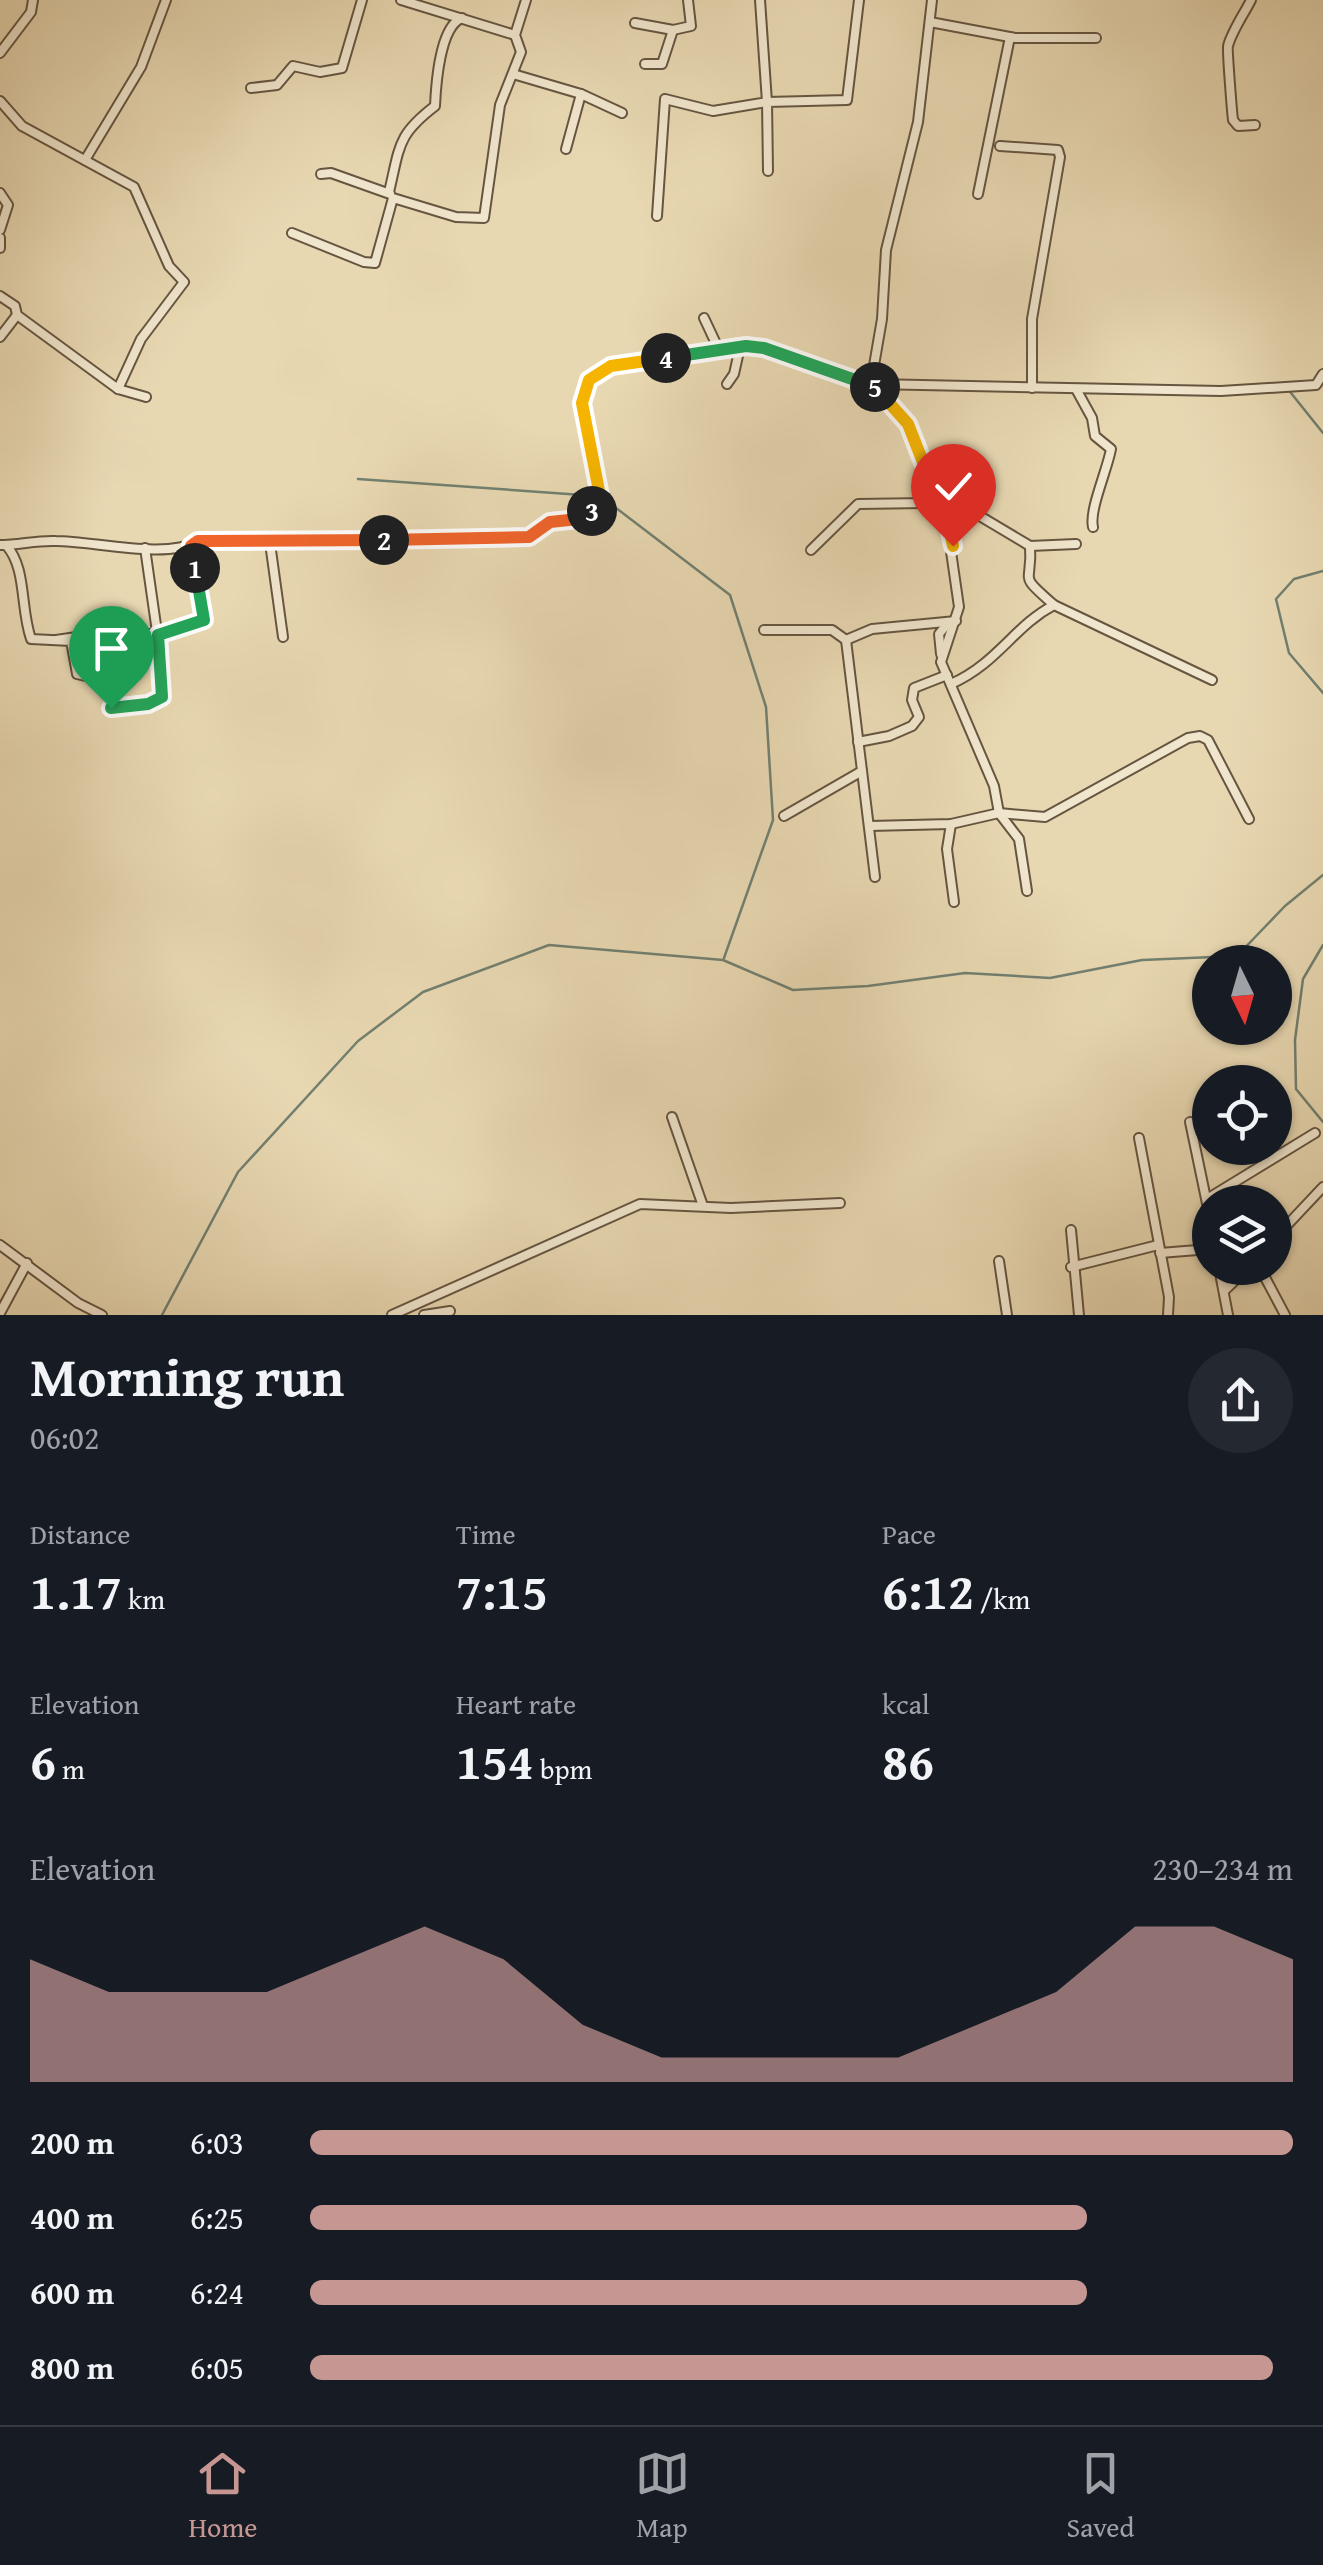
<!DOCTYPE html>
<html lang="en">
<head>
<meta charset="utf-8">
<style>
	body { margin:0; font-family:"Gentium Book Plus",serif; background:#242831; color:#f1f3f6; height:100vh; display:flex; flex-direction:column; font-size:38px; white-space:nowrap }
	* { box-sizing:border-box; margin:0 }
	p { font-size:32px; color:#9ea1a6 }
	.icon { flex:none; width:55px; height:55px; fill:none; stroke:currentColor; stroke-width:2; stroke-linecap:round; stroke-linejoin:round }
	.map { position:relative; height:1315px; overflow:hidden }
	.details { display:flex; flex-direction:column; background:#171b24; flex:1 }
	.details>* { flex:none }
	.needle { width:65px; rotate:175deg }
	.controls { position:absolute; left:1192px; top:945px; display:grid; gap:20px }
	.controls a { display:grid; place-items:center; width:100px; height:100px; border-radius:50%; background:#171b24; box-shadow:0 2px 8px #0004; font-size:50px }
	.pin { position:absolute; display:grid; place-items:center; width:85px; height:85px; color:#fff; margin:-102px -42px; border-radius:50% 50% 50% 0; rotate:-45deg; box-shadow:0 0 10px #0007 }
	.pin .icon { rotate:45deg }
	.km { position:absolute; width:50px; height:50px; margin:-25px; border-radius:50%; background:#222; color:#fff; font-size:28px; line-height:50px; text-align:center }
	.round { display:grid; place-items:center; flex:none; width:105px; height:105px; border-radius:52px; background:#242831 }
	.summary { display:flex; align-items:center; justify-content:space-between; height:170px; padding:0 30px }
	h1 { font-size:55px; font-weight:700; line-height:75px }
	.figures { display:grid; grid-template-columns:repeat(3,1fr); gap:15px; height:170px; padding:10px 30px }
	.figures div { display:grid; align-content:center }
	.figures b { font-size:50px; font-weight:700 }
	.figures small { font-size:28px; font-weight:400 }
	.figures p { font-size:28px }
	.chart { height:280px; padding:20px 30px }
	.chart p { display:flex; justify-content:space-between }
	.chart svg { width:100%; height:180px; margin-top:10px; fill:#c59692; opacity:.7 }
	ul { padding:0 30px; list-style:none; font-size:32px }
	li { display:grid; grid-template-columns:160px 120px 1fr; align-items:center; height:75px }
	li i { height:25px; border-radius:12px; background:#c59692 }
	.tabs { display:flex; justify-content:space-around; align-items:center; height:140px; border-top:2px solid #363941; background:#171b24; font-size:28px; color:#9ea1a6 }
	.tabs a { display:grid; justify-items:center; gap:5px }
	.tabs .selected { color:#c59692 }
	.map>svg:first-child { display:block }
</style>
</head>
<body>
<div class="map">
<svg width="1323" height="1315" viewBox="0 0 1323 1315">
	<rect width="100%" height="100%" fill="#e8d8b2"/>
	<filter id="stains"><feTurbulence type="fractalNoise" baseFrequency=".002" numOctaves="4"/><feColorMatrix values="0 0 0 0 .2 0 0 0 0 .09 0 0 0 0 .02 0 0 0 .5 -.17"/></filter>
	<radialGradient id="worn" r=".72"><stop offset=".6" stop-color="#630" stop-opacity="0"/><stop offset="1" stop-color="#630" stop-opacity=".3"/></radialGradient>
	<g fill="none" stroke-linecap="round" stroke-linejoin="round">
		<g stroke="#728071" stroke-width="2.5">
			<path d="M 1287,388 L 1323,433"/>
			<path d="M 358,479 L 596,496"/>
			<path d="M 603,498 L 730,595 L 766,707 L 773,820 L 724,958"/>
			<path d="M 1323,571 L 1294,579 L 1276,599 L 1289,653 L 1323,693"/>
			<path d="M 1323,945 L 1303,979 L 1295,1040 L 1296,1089 L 1323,1122"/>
			<path d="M 162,1315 L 238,1172 L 358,1041 L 423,992 L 549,945 L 723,960 L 793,990 L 868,986 L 965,973 L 1050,978 L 1142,960 L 1237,956 L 1285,906 L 1323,875"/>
		</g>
		<defs>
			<g id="street">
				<path d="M 401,0 L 515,35"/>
				<path d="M 932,0 L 918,122 L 886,250 L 882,319 L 872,377 L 877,392 L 908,424 L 944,503 L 959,607 L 941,662 L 994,786 L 999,813 L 1019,839 L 1027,891"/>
				<path d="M 1251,0 C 1244,14 1232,31 1228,46 C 1227,49 1232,112 1233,120 L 1238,126 L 1255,125"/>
				<path d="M 930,22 L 1015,38 L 1096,38"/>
				<path d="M 635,23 L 673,30 L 691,26 L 688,0"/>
				<path d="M 0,53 L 31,12 L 33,0"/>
				<path d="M 645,64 L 662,64 L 673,30"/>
				<path d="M 513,74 L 581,94 L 622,113"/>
				<path d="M 251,88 L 277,85 L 293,66 L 320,72 L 342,68 L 362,0"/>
				<path d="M 0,101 L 22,126 L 134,187 L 169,266 L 184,282 L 141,339 L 118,389"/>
				<path d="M 1000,146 L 1058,150 L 1060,157 L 1032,319 L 1032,388"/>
				<path d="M 566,149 L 581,94"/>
				<path d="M 85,160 L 141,67 L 166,0"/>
				<path d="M 768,171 L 767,102 L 847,100 L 859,0"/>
				<path d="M 321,174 L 331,173 L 390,194"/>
				<path d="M 389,192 C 400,146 397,135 435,106 C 436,84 440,26 462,18"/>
				<path d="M 0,193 L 8,205 L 0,230"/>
				<path d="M 978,194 L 1010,37"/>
				<path d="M 657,216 L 665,99 L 713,111 L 767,102 L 760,0"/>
				<path d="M 292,233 L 364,262 L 375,263 L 393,198 L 456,217 L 484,218 L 500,105 L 521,52 L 515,35 L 526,0"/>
				<path d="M 0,238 L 0,248"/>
				<path d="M 0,296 L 15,306 L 17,315 L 118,389 L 146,397"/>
				<path d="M 704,318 L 719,350 L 764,348 L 845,380 L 873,384 L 1221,391 L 1316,385 L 1323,374"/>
				<path d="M 0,337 L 17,315"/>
				<path d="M 727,384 L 734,374 L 740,347"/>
				<path d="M 1076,389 L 1092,418 L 1095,436 L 1111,449 C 1107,471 1089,510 1093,527"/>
				<path d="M 270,543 L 283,637"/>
				<path d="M 0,545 C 19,545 37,540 56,541 C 94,541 166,560 198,541 L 529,537 L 549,522 L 589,518 L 600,496 L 582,403 L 589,380 L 611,367 L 721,350"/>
				<path d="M 6,545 C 27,568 20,608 31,639 L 71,641 L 77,674 L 94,678"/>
				<path d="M 1030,546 C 1033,585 1016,572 1054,605"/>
				<path d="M 811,550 L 858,504 L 926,503 L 938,491 L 1030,546 L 1076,544"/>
				<path d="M 764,630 L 832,630 L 846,640"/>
				<path d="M 56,640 L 118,631 L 158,635 L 204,620 L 191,546"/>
				<path d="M 846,640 L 875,877"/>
				<path d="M 846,640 L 872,629 L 956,621"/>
				<path d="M 941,654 L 939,634 L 948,623"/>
				<path d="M 951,684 C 998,663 1014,626 1054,605 L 1212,680"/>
				<path d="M 111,707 L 149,704 L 162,697 L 165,688 L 145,548"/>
				<path d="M 858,742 L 889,736 L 912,726 L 919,717 L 912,700 L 914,688 L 947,675"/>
				<path d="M 784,816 L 862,771"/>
				<path d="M 951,824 L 947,849 L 954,902"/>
				<path d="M 870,826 L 951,824 L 999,813 L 1045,817 L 1188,738 L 1200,736 L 1208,740 L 1249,819"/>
				<path d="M 672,1117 L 703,1206"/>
				<path d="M 1190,1122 L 1210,1218"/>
				<path d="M 1139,1138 L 1169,1297 L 1168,1315"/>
				<path d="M 1207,1199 L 1315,1133"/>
				<path d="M 1071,1230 L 1079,1315"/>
				<path d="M 1275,1238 L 1323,1187"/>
				<path d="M 0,1245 L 78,1303 L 102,1315"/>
				<path d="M 1160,1253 L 1210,1249"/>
				<path d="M 999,1261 L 1007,1315"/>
				<path d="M 1071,1267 L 1158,1245"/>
				<path d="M 1219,1268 L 1228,1315"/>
				<path d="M 1260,1268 L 1285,1315"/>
				<path d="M 1224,1291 L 1248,1268"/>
				<path d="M 0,1313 L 27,1263"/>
				<path d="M 392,1315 L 640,1204 L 731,1208 L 840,1203"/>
				<path d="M 424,1315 L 450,1311"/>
			</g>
		</defs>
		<use href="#street" stroke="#665541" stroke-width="12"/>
		<use href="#street" stroke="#f0e6cd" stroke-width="8"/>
	</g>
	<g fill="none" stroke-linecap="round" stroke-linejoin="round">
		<defs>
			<path id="split-1" d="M 111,708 L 148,704 L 162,697 L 158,635 L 204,620 L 195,568"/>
			<path id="split-2" d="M 195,568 L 191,546 L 198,541 L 384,540"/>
			<path id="split-3" d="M 384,540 L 529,537 L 550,522 L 588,518 L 592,511"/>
			<path id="split-4" d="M 592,511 L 600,496 L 582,403 L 589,380 L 611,366 L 666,358"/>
			<path id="split-5" d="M 666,358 L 746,346 L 764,348 L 875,387"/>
			<path id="split-6" d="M 875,387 L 908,424 L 928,475 L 943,498 L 953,546"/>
		</defs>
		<use href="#split-1" stroke="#fff" stroke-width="20"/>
		<use href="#split-2" stroke="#fff" stroke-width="20"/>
		<use href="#split-3" stroke="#fff" stroke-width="20"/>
		<use href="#split-4" stroke="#fff" stroke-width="20"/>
		<use href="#split-5" stroke="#fff" stroke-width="20"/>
		<use href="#split-6" stroke="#fff" stroke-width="20"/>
		<use href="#split-1" stroke="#22a559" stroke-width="12"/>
		<use href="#split-2" stroke="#f0652b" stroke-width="12"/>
		<use href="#split-3" stroke="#f0652b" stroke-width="12"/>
		<use href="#split-4" stroke="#f5b400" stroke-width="12"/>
		<use href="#split-5" stroke="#22a559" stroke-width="12"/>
		<use href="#split-6" stroke="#f5b400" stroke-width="12"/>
	</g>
	<rect width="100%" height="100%" filter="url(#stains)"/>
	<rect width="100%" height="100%" fill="url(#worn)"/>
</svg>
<div class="controls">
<a><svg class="needle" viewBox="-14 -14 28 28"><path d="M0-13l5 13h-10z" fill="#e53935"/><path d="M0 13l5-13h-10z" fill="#9ea1a6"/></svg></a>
<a><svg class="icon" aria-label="locate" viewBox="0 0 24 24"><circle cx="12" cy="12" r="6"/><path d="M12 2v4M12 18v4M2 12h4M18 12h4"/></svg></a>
<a><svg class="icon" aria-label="layers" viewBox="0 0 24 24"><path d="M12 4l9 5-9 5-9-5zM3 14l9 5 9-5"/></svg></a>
</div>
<div class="pin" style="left:111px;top:708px;background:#1e9e55"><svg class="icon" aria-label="arrive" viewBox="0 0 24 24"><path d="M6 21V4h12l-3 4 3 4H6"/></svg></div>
<div class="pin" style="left:953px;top:546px;background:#d93025"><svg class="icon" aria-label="check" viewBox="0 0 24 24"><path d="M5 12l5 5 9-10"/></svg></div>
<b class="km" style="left:195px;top:568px">1</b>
<b class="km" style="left:384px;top:540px">2</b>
<b class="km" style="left:592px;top:511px">3</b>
<b class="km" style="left:666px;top:358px">4</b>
<b class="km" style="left:875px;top:387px">5</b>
</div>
<section class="details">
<div class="summary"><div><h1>Morning run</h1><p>06:02</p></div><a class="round"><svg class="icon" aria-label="share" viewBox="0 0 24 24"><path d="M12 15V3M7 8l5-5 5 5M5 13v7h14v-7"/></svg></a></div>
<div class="figures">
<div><p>Distance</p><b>1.17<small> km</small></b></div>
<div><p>Time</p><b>7:15</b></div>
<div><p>Pace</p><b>6:12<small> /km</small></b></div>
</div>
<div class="figures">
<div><p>Elevation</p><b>6<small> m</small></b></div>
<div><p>Heart rate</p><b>154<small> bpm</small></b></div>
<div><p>kcal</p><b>86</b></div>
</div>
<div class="chart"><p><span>Elevation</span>230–234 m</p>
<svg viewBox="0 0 160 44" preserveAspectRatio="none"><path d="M0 44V14L10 22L20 22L30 22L40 14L50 6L60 14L70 30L80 38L90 38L100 38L110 38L120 30L130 22L140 6L150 6L160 14V44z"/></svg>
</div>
<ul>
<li><b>200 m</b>6:03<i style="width:100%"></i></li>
<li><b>400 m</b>6:25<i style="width:79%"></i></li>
<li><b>600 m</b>6:24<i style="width:79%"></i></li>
<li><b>800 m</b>6:05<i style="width:98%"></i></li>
</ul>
</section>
<nav class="tabs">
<a class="selected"><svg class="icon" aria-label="home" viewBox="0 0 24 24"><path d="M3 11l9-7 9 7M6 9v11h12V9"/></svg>Home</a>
<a><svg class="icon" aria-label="map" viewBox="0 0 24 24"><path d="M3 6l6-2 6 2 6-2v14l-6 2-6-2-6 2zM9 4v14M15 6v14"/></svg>Map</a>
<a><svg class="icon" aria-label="saved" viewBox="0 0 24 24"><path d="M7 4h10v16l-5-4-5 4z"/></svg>Saved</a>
</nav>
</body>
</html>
